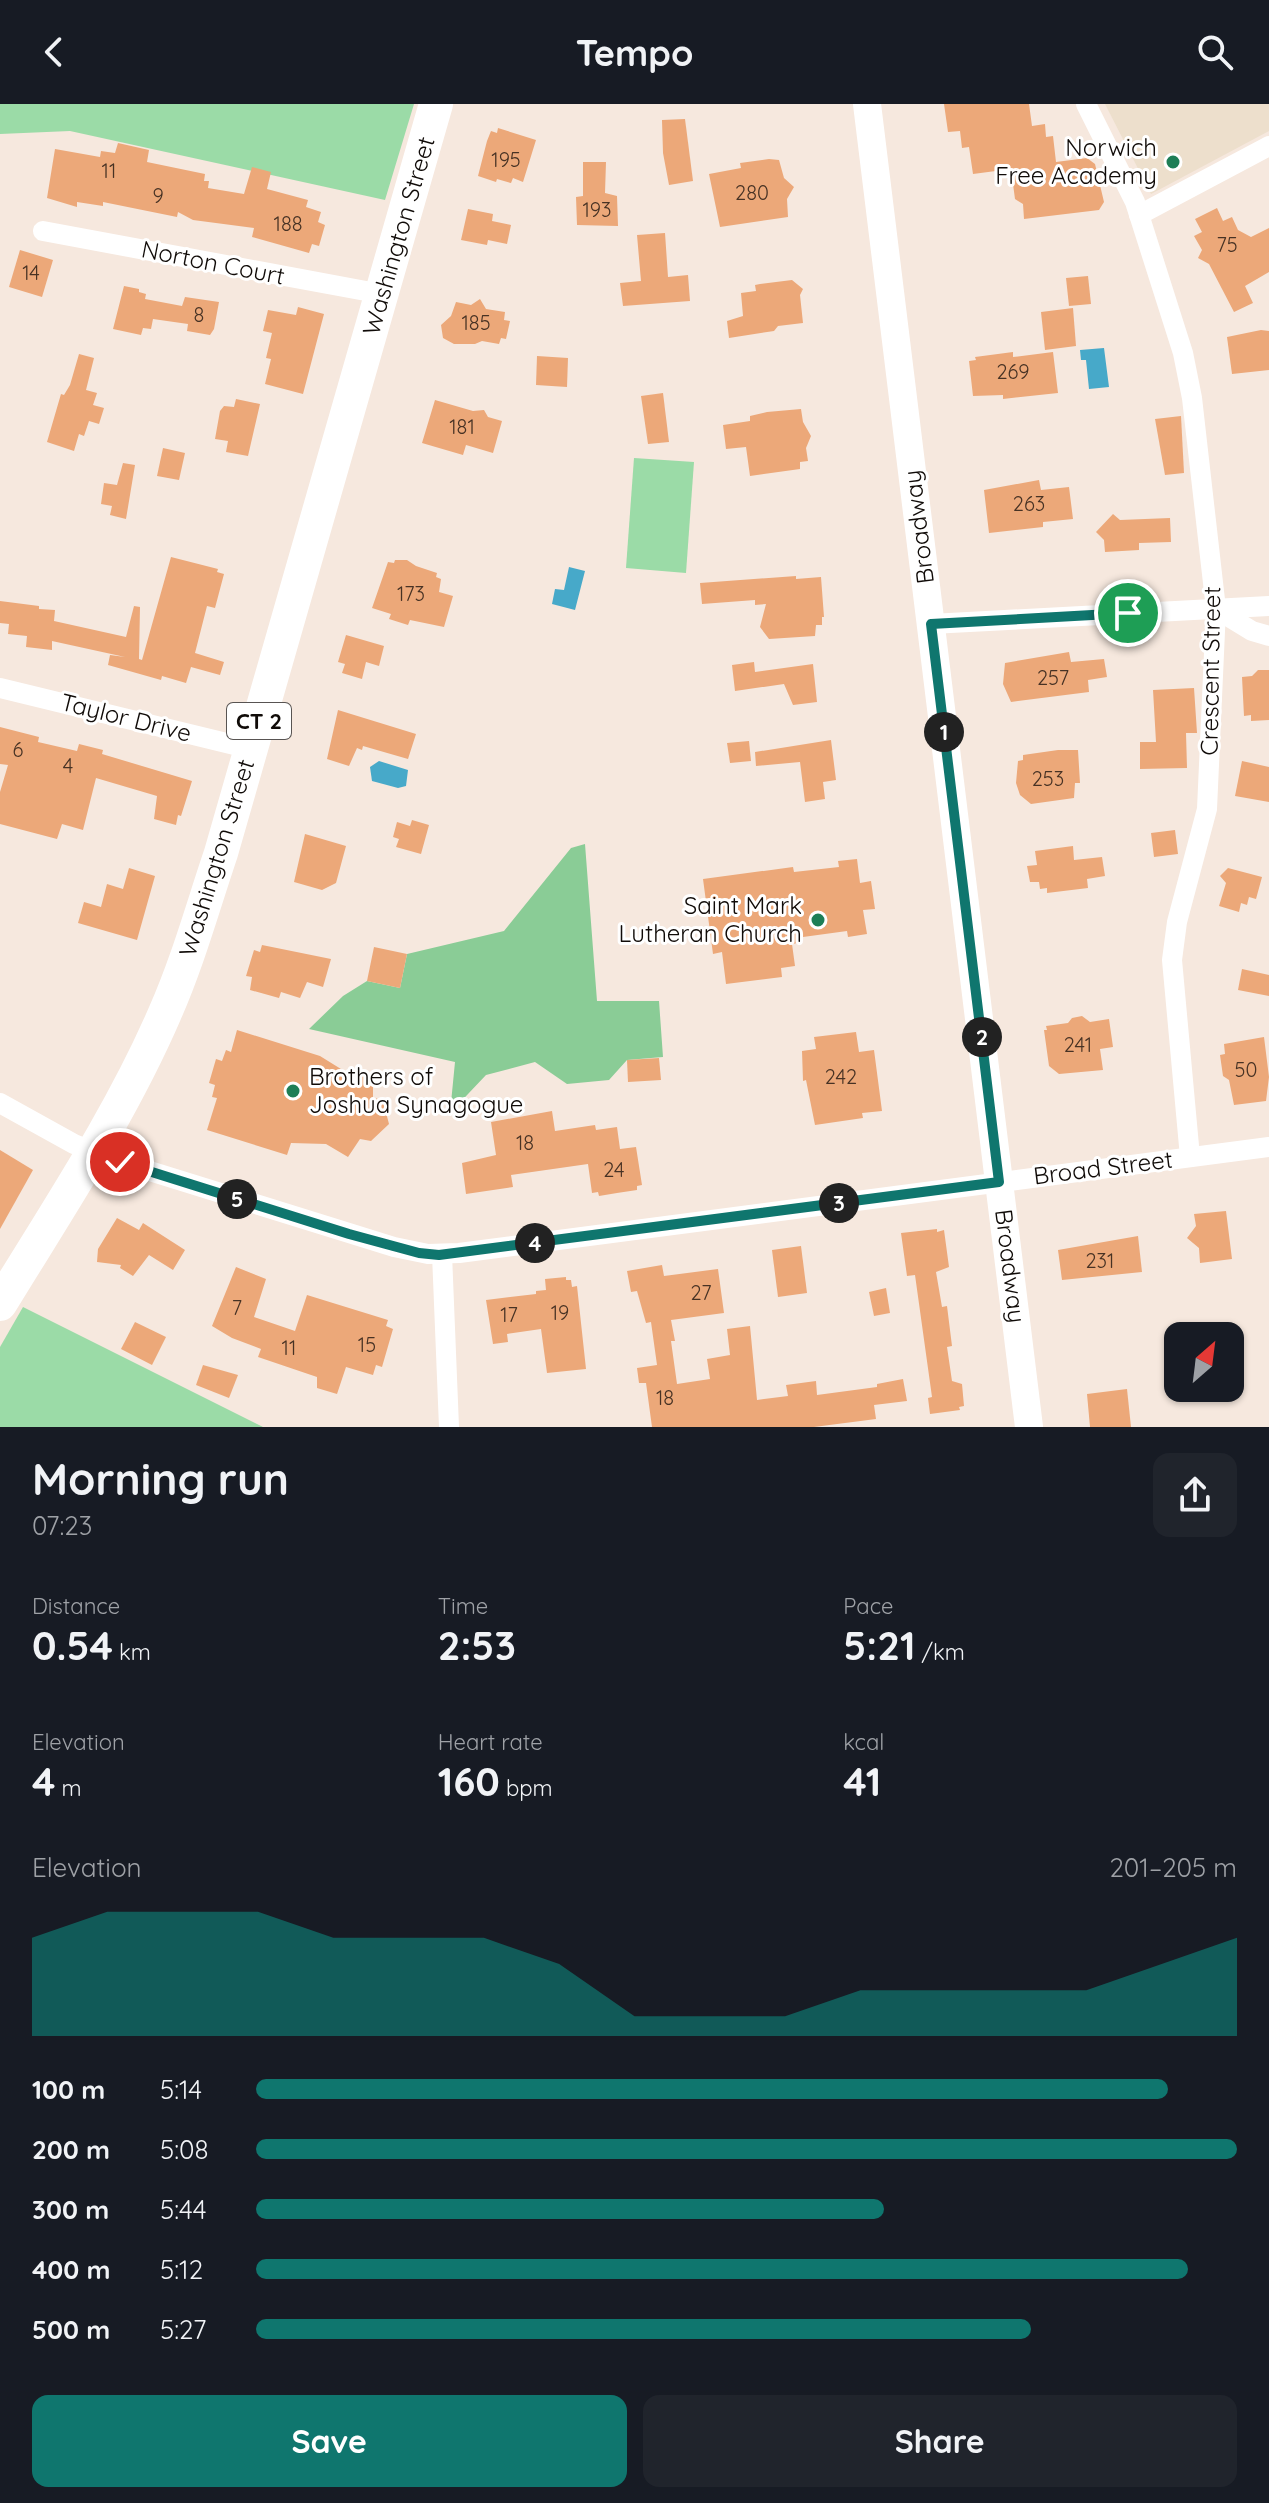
<!DOCTYPE html>
<html lang="en">
<head>
<meta charset="utf-8">
<style>
	body { margin:0; font-family:Quicksand,sans-serif; background:#20242c; color:#f1f3f6; height:100vh; display:flex; flex-direction:column; font-size:30px; white-space:nowrap }
	* { box-sizing:border-box; margin:0 }
	p { font-size:26px; color:#9ea1a6 }
	.icon { flex:none; width:44px; height:44px; fill:none; stroke:currentColor; stroke-width:2; stroke-linecap:round; stroke-linejoin:round }
	.map { position:relative; height:1323px; overflow:hidden }
	.drawer { display:flex; flex-direction:column; background:#171b24; flex:1 }
	.drawer>* { flex:none }
	.needle { width:52px; rotate:28deg }
	.fabs { position:absolute; left:1164px; top:1218px; display:grid; gap:16px }
	.fabs a { display:grid; place-items:center; width:80px; height:80px; border-radius:16px; background:#171b24; box-shadow:0 2px 6px #0004; font-size:40px }
	.pin { position:absolute; display:grid; place-items:center; width:68px; height:68px; color:#fff; margin:-34px; border:4px solid #fff; border-radius:50%; box-shadow:0 2px 8px #0007 }
	.km { position:absolute; width:40px; height:40px; margin:-20px; border-radius:50%; background:#222; color:#fff; font-size:22px; line-height:40px; text-align:center }
	.round { display:grid; place-items:center; flex:none; width:84px; height:84px; border-radius:16px; background:#20242c }
	.overview { display:flex; align-items:center; justify-content:space-between; height:136px; padding:0 32px }
	h1 { font-size:44px; font-weight:700; line-height:60px }
	.stats { display:grid; grid-template-columns:repeat(3,1fr); gap:12px; height:136px; padding:8px 32px }
	.stats div { display:grid; align-content:center }
	.stats b { font-size:40px; font-weight:700 }
	.stats small { font-size:22px; font-weight:400 }
	.stats p { font-size:22px }
	.chart { height:224px; padding:16px 32px }
	.chart p { display:flex; justify-content:space-between }
	.chart svg { width:100%; height:144px; margin-top:8px; fill:#0f766e; opacity:.7 }
	.cta { display:flex; gap:16px; margin-top:auto; padding:16px 32px }
	.cta a { flex:1; height:92px; border-radius:16px; background:#0f766e; color:#fff; font-size:32px; font-weight:700; line-height:92px; text-align:center }
	.cta a+a { background:#20242c; color:#f1f3f6 }
	ul { padding:0 32px; list-style:none; font-size:26px }
	li { display:grid; grid-template-columns:128px 96px 1fr; align-items:center; height:60px }
	li i { height:20px; border-radius:10px; background:#0f766e }
	header { display:flex; justify-content:space-between; align-items:center; height:104px; padding:0 32px; background:#171b24; font-size:36px; font-weight:700 }
	.map>svg:first-child { display:block }
</style>
</head>
<body>
<header><svg class="icon" aria-label="back" viewBox="0 0 24 24"><path d="M15 5l-7 7 7 7"/></svg>Tempo<svg class="icon" aria-label="search" viewBox="0 0 24 24"><circle cx="10" cy="10" r="6"/><path d="M15 15l6 6"/></svg></header>
<div class="map">
<svg width="1269" height="1323" viewBox="0 0 1269 1323">
	<rect width="100%" height="100%" fill="#f6e8de"/>
	<path fill="#eddfcc" d="M 1105,0 L 1269,0 L 1269,27 L 1151,90 Z"/>
	<g fill="#9bdba7">
		<path d="M 0,0 L 414,0 L 385,96 L 70,27 L 0,30 Z"/>
		<path d="M 634,354 L 694,358 L 686,469 L 626,464 Z"/>
		<path d="M 23,1203 L 263,1323 L 0,1323 L 0,1243 Z"/>
	</g>
	<path fill="#8acc96" d="M 585,740 L 597,897 L 659,897 L 663,953 L 627,956 L 609,976 L 567,980 L 535,958 L 486,971 L 450,1009 L 455,958 L 309,925 L 343,892 L 367,877 L 400,884 L 407,850 L 504,827 L 571,744 Z"/>
	<g fill="#47a9c9">
		<path d="M 1104,244 L 1109,283 L 1089,285 L 1086,256 L 1081,256 L 1080,246 Z"/>
		<path d="M 569,463 L 585,467 L 575,506 L 552,500 L 555,485 L 564,486 Z"/>
		<path d="M 379,657 L 408,666 L 406,682 L 398,684 L 372,677 L 370,663 Z"/>
	</g>
	<g fill="#eca879">
		<path d="M 944,0 L 1029,0 L 1032,22 L 1045,20 L 1046,33 L 1053,32 L 1056,58 L 1087,54 L 1095,60 L 1104,98 L 1099,106 L 1024,115 L 1023,100 L 1015,95 L 1011,65 L 973,70 L 969,43 L 962,44 L 960,27 L 948,28 Z"/>
		<path d="M 685,15 L 693,77 L 669,81 L 663,49 L 662,16 Z"/>
		<path d="M 498,24 L 536,36 L 523,78 L 513,74 L 511,79 L 497,75 L 496,78 L 478,72 L 487,37 L 491,27 L 497,29 Z"/>
		<path d="M 118,39 L 149,46 L 147,58 L 205,70 L 204,77 L 209,77 L 208,84 L 244,90 L 252,63 L 271,68 L 267,85 L 308,96 L 306,103 L 321,108 L 318,118 L 325,121 L 319,142 L 312,140 L 309,149 L 252,133 L 254,124 L 193,116 L 178,108 L 177,113 L 103,98 L 103,102 L 77,98 L 77,103 L 47,94 L 55,45 L 100,53 L 101,47 L 115,49 Z"/>
		<path d="M 769,55 L 779,56 L 784,74 L 794,83 L 787,95 L 788,113 L 720,123 L 709,70 L 741,64 L 740,59 Z"/>
		<path d="M 583,58 L 606,58 L 605,89 L 617,92 L 618,122 L 577,121 L 576,93 L 583,92 Z"/>
		<path d="M 1217,104 L 1223,117 L 1232,113 L 1238,126 L 1251,133 L 1269,124 L 1269,168 L 1245,182 L 1253,199 L 1234,208 L 1209,160 L 1198,154 L 1202,146 L 1194,132 L 1202,128 L 1195,115 Z"/>
		<path d="M 468,105 L 493,110 L 492,117 L 511,121 L 507,140 L 488,136 L 487,141 L 461,136 Z"/>
		<path d="M 665,129 L 668,173 L 688,171 L 690,197 L 623,202 L 620,179 L 641,177 L 637,131 Z"/>
		<path d="M 20,146 L 53,156 L 42,193 L 9,183 Z"/>
		<path d="M 1088,172 L 1091,200 L 1069,202 L 1066,174 Z"/>
		<path d="M 792,176 L 803,185 L 800,191 L 803,219 L 778,222 L 774,227 L 729,234 L 727,217 L 743,212 L 741,189 L 756,187 L 755,181 L 760,180 Z"/>
		<path d="M 124,182 L 139,185 L 139,188 L 146,190 L 145,195 L 182,202 L 185,193 L 219,198 L 214,225 L 210,231 L 187,227 L 188,220 L 153,215 L 151,225 L 143,224 L 141,231 L 113,225 Z"/>
		<path d="M 480,195 L 486,205 L 505,208 L 504,216 L 510,217 L 506,235 L 501,234 L 499,240 L 482,237 L 475,240 L 454,240 L 443,234 L 441,221 L 451,212 L 456,198 L 471,201 Z"/>
		<path d="M 298,203 L 324,210 L 303,290 L 265,280 L 271,255 L 266,254 L 272,229 L 263,227 L 268,206 L 296,211 Z"/>
		<path d="M 1073,204 L 1076,242 L 1045,246 L 1041,208 Z"/>
		<path d="M 1261,226 L 1269,227 L 1269,266 L 1232,270 L 1227,233 Z"/>
		<path d="M 1013,248 L 1013,253 L 1053,248 L 1058,289 L 1003,295 L 1003,291 L 973,292 L 969,257 L 976,256 L 975,253 Z"/>
		<path d="M 79,250 L 94,254 L 86,286 L 97,289 L 93,301 L 104,304 L 99,320 L 89,317 L 84,332 L 79,330 L 74,347 L 47,338 L 61,290 L 64,291 L 70,281 Z"/>
		<path d="M 537,252 L 568,254 L 567,283 L 536,281 Z"/>
		<path d="M 663,289 L 669,338 L 648,340 L 641,292 Z"/>
		<path d="M 236,295 L 260,300 L 248,352 L 226,348 L 228,337 L 215,335 L 220,307 L 224,302 L 234,303 Z"/>
		<path d="M 435,296 L 473,307 L 484,306 L 488,313 L 502,317 L 493,349 L 466,341 L 463,351 L 422,339 Z"/>
		<path d="M 801,305 L 803,318 L 811,332 L 806,344 L 808,357 L 800,358 L 800,365 L 750,372 L 746,343 L 726,345 L 723,321 L 750,317 L 750,312 L 767,308 Z"/>
		<path d="M 1181,312 L 1184,369 L 1165,371 L 1155,315 Z"/>
		<path d="M 163,344 L 185,349 L 179,376 L 157,372 Z"/>
		<path d="M 123,359 L 135,361 L 126,415 L 110,411 L 112,402 L 101,400 L 104,379 L 117,381 Z"/>
		<path d="M 1039,376 L 1041,386 L 1069,383 L 1073,415 L 1043,418 L 1043,423 L 989,429 L 984,386 Z"/>
		<path d="M 1113,410 L 1120,416 L 1170,414 L 1171,438 L 1139,439 L 1139,446 L 1105,448 L 1104,436 L 1096,428 Z"/>
		<path d="M 171,453 L 218,465 L 217,468 L 224,470 L 215,504 L 207,502 L 195,549 L 224,558 L 220,571 L 191,563 L 186,579 L 162,572 L 161,576 L 108,561 L 110,551 L 125,553 L 52,537 L 52,546 L 26,543 L 27,532 L 8,530 L 9,520 L 0,519 L 0,497 L 39,502 L 39,505 L 55,506 L 54,517 L 126,533 L 134,502 L 140,503 L 139,555 L 142,556 Z"/>
		<path d="M 395,456 L 407,456 L 416,462 L 437,469 L 436,473 L 441,475 L 439,488 L 453,492 L 444,523 L 410,516 L 408,521 L 389,515 L 391,510 L 372,504 L 388,458 L 394,459 Z"/>
		<path d="M 796,472 L 796,475 L 821,473 L 824,513 L 822,513 L 822,521 L 816,521 L 815,532 L 769,535 L 760,523 L 766,500 L 755,501 L 755,496 L 702,500 L 700,479 Z"/>
		<path d="M 346,531 L 384,542 L 379,562 L 366,558 L 362,575 L 342,569 L 345,560 L 338,558 Z"/>
		<path d="M 1069,548 L 1071,558 L 1104,555 L 1107,573 L 1088,576 L 1089,588 L 1011,598 L 1003,580 L 1005,559 Z"/>
		<path d="M 754,558 L 755,568 L 813,560 L 817,598 L 793,601 L 784,580 L 735,587 L 732,561 Z"/>
		<path d="M 1258,566 L 1269,566 L 1269,616 L 1251,617 L 1251,611 L 1244,612 L 1242,573 L 1252,572 Z"/>
		<path d="M 1194,584 L 1197,629 L 1186,629 L 1187,664 L 1140,665 L 1140,638 L 1156,638 L 1153,586 Z"/>
		<path d="M 338,606 L 416,630 L 408,655 L 363,642 L 362,646 L 357,644 L 349,662 L 327,655 Z"/>
		<path d="M 0,623 L 39,633 L 38,638 L 77,647 L 79,640 L 103,646 L 102,650 L 192,677 L 181,712 L 178,711 L 176,721 L 154,715 L 157,692 L 96,674 L 83,726 L 62,720 L 57,735 L 0,720 L 0,688 L 8,661 L 0,660 Z"/>
		<path d="M 831,636 L 836,676 L 823,678 L 825,695 L 805,698 L 800,658 L 756,662 L 755,648 Z"/>
		<path d="M 749,637 L 751,657 L 730,659 L 727,639 Z"/>
		<path d="M 1058,646 L 1078,646 L 1080,679 L 1075,679 L 1074,694 L 1031,700 L 1020,691 L 1016,679 L 1018,657 L 1023,656 L 1023,651 Z"/>
		<path d="M 1242,657 L 1269,663 L 1269,698 L 1235,692 Z"/>
		<path d="M 412,716 L 429,721 L 421,750 L 396,743 L 399,735 L 393,733 L 397,718 L 410,722 Z"/>
		<path d="M 1175,726 L 1178,750 L 1154,753 L 1151,729 Z"/>
		<path d="M 305,730 L 346,742 L 336,779 L 322,786 L 294,778 Z"/>
		<path d="M 1073,742 L 1074,756 L 1102,753 L 1105,772 L 1087,775 L 1088,784 L 1047,789 L 1047,784 L 1040,785 L 1039,778 L 1030,778 L 1027,762 L 1037,761 L 1035,747 Z"/>
		<path d="M 857,755 L 860,779 L 871,777 L 875,805 L 863,806 L 867,830 L 848,833 L 847,827 L 803,833 L 803,838 L 792,840 L 795,862 L 781,864 L 782,873 L 726,880 L 722,848 L 713,850 L 703,775 L 793,763 L 794,768 L 839,763 L 838,757 Z"/>
		<path d="M 129,764 L 155,772 L 137,836 L 78,819 L 84,798 L 101,803 L 107,780 L 123,785 Z"/>
		<path d="M 1228,764 L 1262,773 L 1256,795 L 1249,793 L 1247,801 L 1241,799 L 1239,808 L 1219,802 L 1226,779 L 1220,772 Z"/>
		<path d="M 262,841 L 331,855 L 323,883 L 307,878 L 300,894 L 281,888 L 279,894 L 250,886 L 252,873 L 246,872 L 254,846 L 260,848 Z"/>
		<path d="M 374,843 L 407,850 L 400,884 L 367,877 Z"/>
		<path d="M 1242,865 L 1269,871 L 1269,892 L 1238,886 Z"/>
		<path d="M 1082,912 L 1090,918 L 1109,915 L 1113,943 L 1100,945 L 1103,966 L 1059,970 L 1049,962 L 1044,926 L 1047,926 L 1046,922 L 1068,919 L 1072,914 Z"/>
		<path d="M 237,926 L 320,952 L 349,970 L 373,972 L 373,993 L 383,997 L 389,1020 L 371,1037 L 360,1035 L 348,1053 L 326,1040 L 291,1039 L 287,1051 L 207,1026 L 217,994 L 212,993 L 215,981 L 209,979 L 216,955 L 222,957 L 226,946 L 231,948 Z"/>
		<path d="M 856,928 L 859,948 L 874,946 L 882,1007 L 862,1009 L 863,1014 L 815,1021 L 806,976 L 803,977 L 802,947 L 816,945 L 814,933 Z"/>
		<path d="M 1264,933 L 1269,973 L 1266,997 L 1234,1001 L 1229,976 L 1223,972 L 1220,951 L 1225,950 L 1224,940 Z"/>
		<path d="M 659,954 L 661,976 L 628,978 L 627,956 Z"/>
		<path d="M 552,1007 L 555,1027 L 595,1021 L 596,1026 L 617,1023 L 620,1045 L 636,1043 L 642,1081 L 637,1082 L 637,1086 L 617,1089 L 599,1092 L 598,1088 L 592,1089 L 588,1060 L 511,1071 L 513,1083 L 466,1090 L 462,1059 L 496,1051 L 491,1018 Z"/>
		<path d="M 0,1046 L 33,1066 L 0,1125 Z"/>
		<path d="M 1226,1107 L 1232,1155 L 1200,1159 L 1199,1144 L 1187,1134 L 1196,1122 L 1194,1110 Z"/>
		<path d="M 117,1114 L 139,1126 L 143,1119 L 185,1146 L 173,1166 L 149,1151 L 133,1172 L 120,1164 L 121,1161 L 97,1158 L 98,1145 Z"/>
		<path d="M 937,1125 L 937,1128 L 944,1126 L 949,1163 L 936,1168 L 942,1203 L 947,1202 L 952,1242 L 947,1243 L 952,1277 L 962,1280 L 964,1302 L 959,1303 L 960,1306 L 930,1310 L 928,1294 L 932,1293 L 915,1171 L 907,1172 L 901,1129 Z"/>
		<path d="M 1138,1132 L 1142,1168 L 1062,1176 L 1058,1146 Z"/>
		<path d="M 801,1142 L 807,1189 L 778,1193 L 772,1146 Z"/>
		<path d="M 662,1161 L 664,1172 L 718,1165 L 724,1209 L 671,1216 L 675,1237 L 671,1237 L 677,1280 L 710,1275 L 707,1255 L 730,1251 L 727,1225 L 750,1222 L 757,1296 L 788,1292 L 786,1281 L 816,1277 L 817,1291 L 877,1283 L 877,1280 L 903,1275 L 907,1297 L 874,1301 L 876,1315 L 814,1323 L 652,1323 L 646,1279 L 639,1279 L 637,1264 L 657,1261 L 651,1218 L 646,1219 L 637,1187 L 631,1188 L 627,1167 Z"/>
		<path d="M 236,1163 L 266,1175 L 254,1213 L 295,1227 L 307,1191 L 388,1216 L 386,1222 L 393,1225 L 382,1263 L 376,1261 L 373,1271 L 346,1263 L 337,1290 L 317,1284 L 317,1273 L 258,1253 L 261,1245 L 232,1234 L 212,1222 Z"/>
		<path d="M 566,1173 L 566,1176 L 571,1176 L 572,1183 L 577,1182 L 586,1265 L 547,1269 L 541,1225 L 507,1230 L 508,1238 L 493,1240 L 486,1196 L 536,1190 L 536,1187 L 546,1186 L 545,1175 Z"/>
		<path d="M 886,1184 L 890,1209 L 874,1212 L 869,1188 Z"/>
		<path d="M 135,1218 L 166,1233 L 152,1261 L 121,1245 Z"/>
		<path d="M 203,1261 L 238,1271 L 229,1294 L 196,1281 Z"/>
		<path d="M 1127,1285 L 1131,1323 L 1090,1323 L 1087,1290 Z"/>
	</g>
	<g fill="none" stroke-linecap="round" stroke-linejoin="round">
		<g stroke="#fff" stroke-width="20">
			<path d="M 1086,0 L 1135,98 L 1183,249 L 1192,294 L 1216,505 L 1207,705 L 1177,818 L 1172,856 L 1190,1053"/>
			<path d="M 1139,111 L 1269,42"/>
			<path d="M 43,127 L 382,190"/>
			<path d="M 1216,505 L 1252,527 L 1269,532"/>
			<path d="M 931,520 L 1269,502"/>
			<path d="M 0,584 L 251,645"/>
			<path d="M 0,999 L 74,1040 L 111,1055 L 394,1143 L 428,1150 L 459,1149 L 1269,1043"/>
			<path d="M 442,1150 L 449,1323"/>
		</g>
		<path stroke="#fff" stroke-width="28" d="M 867,0 L 1029,1323"/>
		<path stroke="#fff" stroke-width="34" d="M 0,1200 C 58,1105 121,1011 165,909 C 188,857 203,802 221,749 L 436,0"/>
	</g>
	<g fill="none" stroke-linecap="round" stroke-linejoin="round">
		<defs>
			<path id="route" d="M 120,1058 L 349,1130 L 419,1149 L 439,1151 L 999,1078 L 931,520 L 1128,509"/>
		</defs>
		<use href="#route" stroke="#fff" stroke-width="16"/>
		<use href="#route" stroke="#0f766e" stroke-width="10"/>
	</g>
	<g fill="#1e7e56" stroke="#fff" stroke-width="3">
		<circle cx="1173" cy="58" r="8"/>
		<circle cx="818" cy="816" r="8"/>
		<circle cx="293" cy="987" r="8"/>
	</g>
	<g text-anchor="middle" stroke-width="6" stroke-linejoin="round" paint-order="stroke">
		<g font-size="20" fill="#473224">
			<text x="506" y="63">195</text>
			<text x="109" y="74">11</text>
			<text x="752" y="96">280</text>
			<text x="158" y="99">9</text>
			<text x="597" y="113">193</text>
			<text x="288" y="127">188</text>
			<text x="1227" y="148">75</text>
			<text x="31" y="176">14</text>
			<text x="199" y="218">8</text>
			<text x="476" y="226">185</text>
			<text x="1013" y="275">269</text>
			<text x="462" y="330">181</text>
			<text x="1029" y="407">263</text>
			<text x="411" y="497">173</text>
			<text x="1053" y="581">257</text>
			<text x="18" y="653">6</text>
			<text x="68" y="669">4</text>
			<text x="1048" y="682">253</text>
			<text x="1078" y="948">241</text>
			<text x="1246" y="973">50</text>
			<text x="841" y="980">242</text>
			<text x="525" y="1046">18</text>
			<text x="614" y="1073">24</text>
			<text x="1100" y="1164">231</text>
			<text x="701" y="1196">27</text>
			<text x="237" y="1211">7</text>
			<text x="560" y="1216">19</text>
			<text x="509" y="1218">17</text>
			<text x="367" y="1248">15</text>
			<text x="289" y="1251">11</text>
			<text x="665" y="1301">18</text>
		</g>
		<rect fill="#fff" stroke="#585452" stroke-width="2" x="227" y="599" width="64" height="36" rx="6"/>
		<g font-size="22" font-weight="bold" fill="#100b08">
			<text x="259" y="625">CT 2</text>
		</g>
		<g font-size="24" fill="#100b08" stroke="#fff" text-anchor="end">
			<text x="1157" y="52">Norwich<tspan x="1157" dy="28">Free Academy</tspan></text>
			<text x="802" y="810">Saint Mark<tspan x="802" dy="28">Lutheran Church</tspan></text>
			<text x="309" y="981" text-anchor="start">Brothers of<tspan x="309" dy="28">Joshua Synagogue</tspan></text>
		</g>
		<g font-size="24" fill="#100b08" stroke="#fff">
			<text transform="translate(399 132) rotate(-74)" y="8">Washington Street</text>
			<text transform="translate(213 159) rotate(11)" y="8">Norton Court</text>
			<text transform="translate(919 423) rotate(-97)" y="8">Broadway</text>
			<text transform="translate(1211 567) rotate(-89)" y="8">Crescent Street</text>
			<text transform="translate(126 614) rotate(14)" y="8">Taylor Drive</text>
			<text transform="translate(217 754) rotate(-73)" y="8">Washington Street</text>
			<text transform="translate(1103 1064) rotate(-7)" y="8">Broad Street</text>
			<text transform="translate(1010 1162) rotate(83)" y="8">Broadway</text>
		</g>
	</g>
</svg>
<div class="fabs">
<a><svg class="needle" viewBox="-14 -14 28 28"><path d="M0-13l5 13h-10z" fill="#e53935"/><path d="M0 13l5-13h-10z" fill="#9ea1a6"/></svg></a>
</div>
<div class="pin" style="left:1128px;top:509px;background:#1e9e55"><svg class="icon" aria-label="arrive" viewBox="0 0 24 24"><path d="M6 21V4h12l-3 4 3 4H6"/></svg></div>
<div class="pin" style="left:120px;top:1058px;background:#d93025"><svg class="icon" aria-label="check" viewBox="0 0 24 24"><path d="M5 12l5 5 9-10"/></svg></div>
<b class="km" style="left:944px;top:628px">1</b>
<b class="km" style="left:982px;top:933px">2</b>
<b class="km" style="left:839px;top:1099px">3</b>
<b class="km" style="left:535px;top:1139px">4</b>
<b class="km" style="left:237px;top:1095px">5</b>
</div>
<section class="drawer">
<div class="overview"><div><h1>Morning run</h1><p>07:23</p></div><a class="round"><svg class="icon" aria-label="share" viewBox="0 0 24 24"><path d="M12 15V3M7 8l5-5 5 5M5 13v7h14v-7"/></svg></a></div>
<div class="stats">
<div><p>Distance</p><b>0.54<small> km</small></b></div>
<div><p>Time</p><b>2:53</b></div>
<div><p>Pace</p><b>5:21<small> /km</small></b></div>
</div>
<div class="stats">
<div><p>Elevation</p><b>4<small> m</small></b></div>
<div><p>Heart rate</p><b>160<small> bpm</small></b></div>
<div><p>kcal</p><b>41</b></div>
</div>
<div class="chart"><p><span>Elevation</span>201–205 m</p>
<svg viewBox="0 0 160 44" preserveAspectRatio="none"><path d="M0 44V14L10 6L20 6L30 6L40 14L50 14L60 14L70 22L80 38L90 38L100 38L110 30L120 30L130 30L140 30L150 22L160 14V44z"/></svg>
</div>
<ul>
<li><b>100 m</b>5:14<i style="width:93%"></i></li>
<li><b>200 m</b>5:08<i style="width:100%"></i></li>
<li><b>300 m</b>5:44<i style="width:64%"></i></li>
<li><b>400 m</b>5:12<i style="width:95%"></i></li>
<li><b>500 m</b>5:27<i style="width:79%"></i></li>
</ul>
<div class="cta"><a>Save</a><a>Share</a></div>
</section>
</body>
</html>
